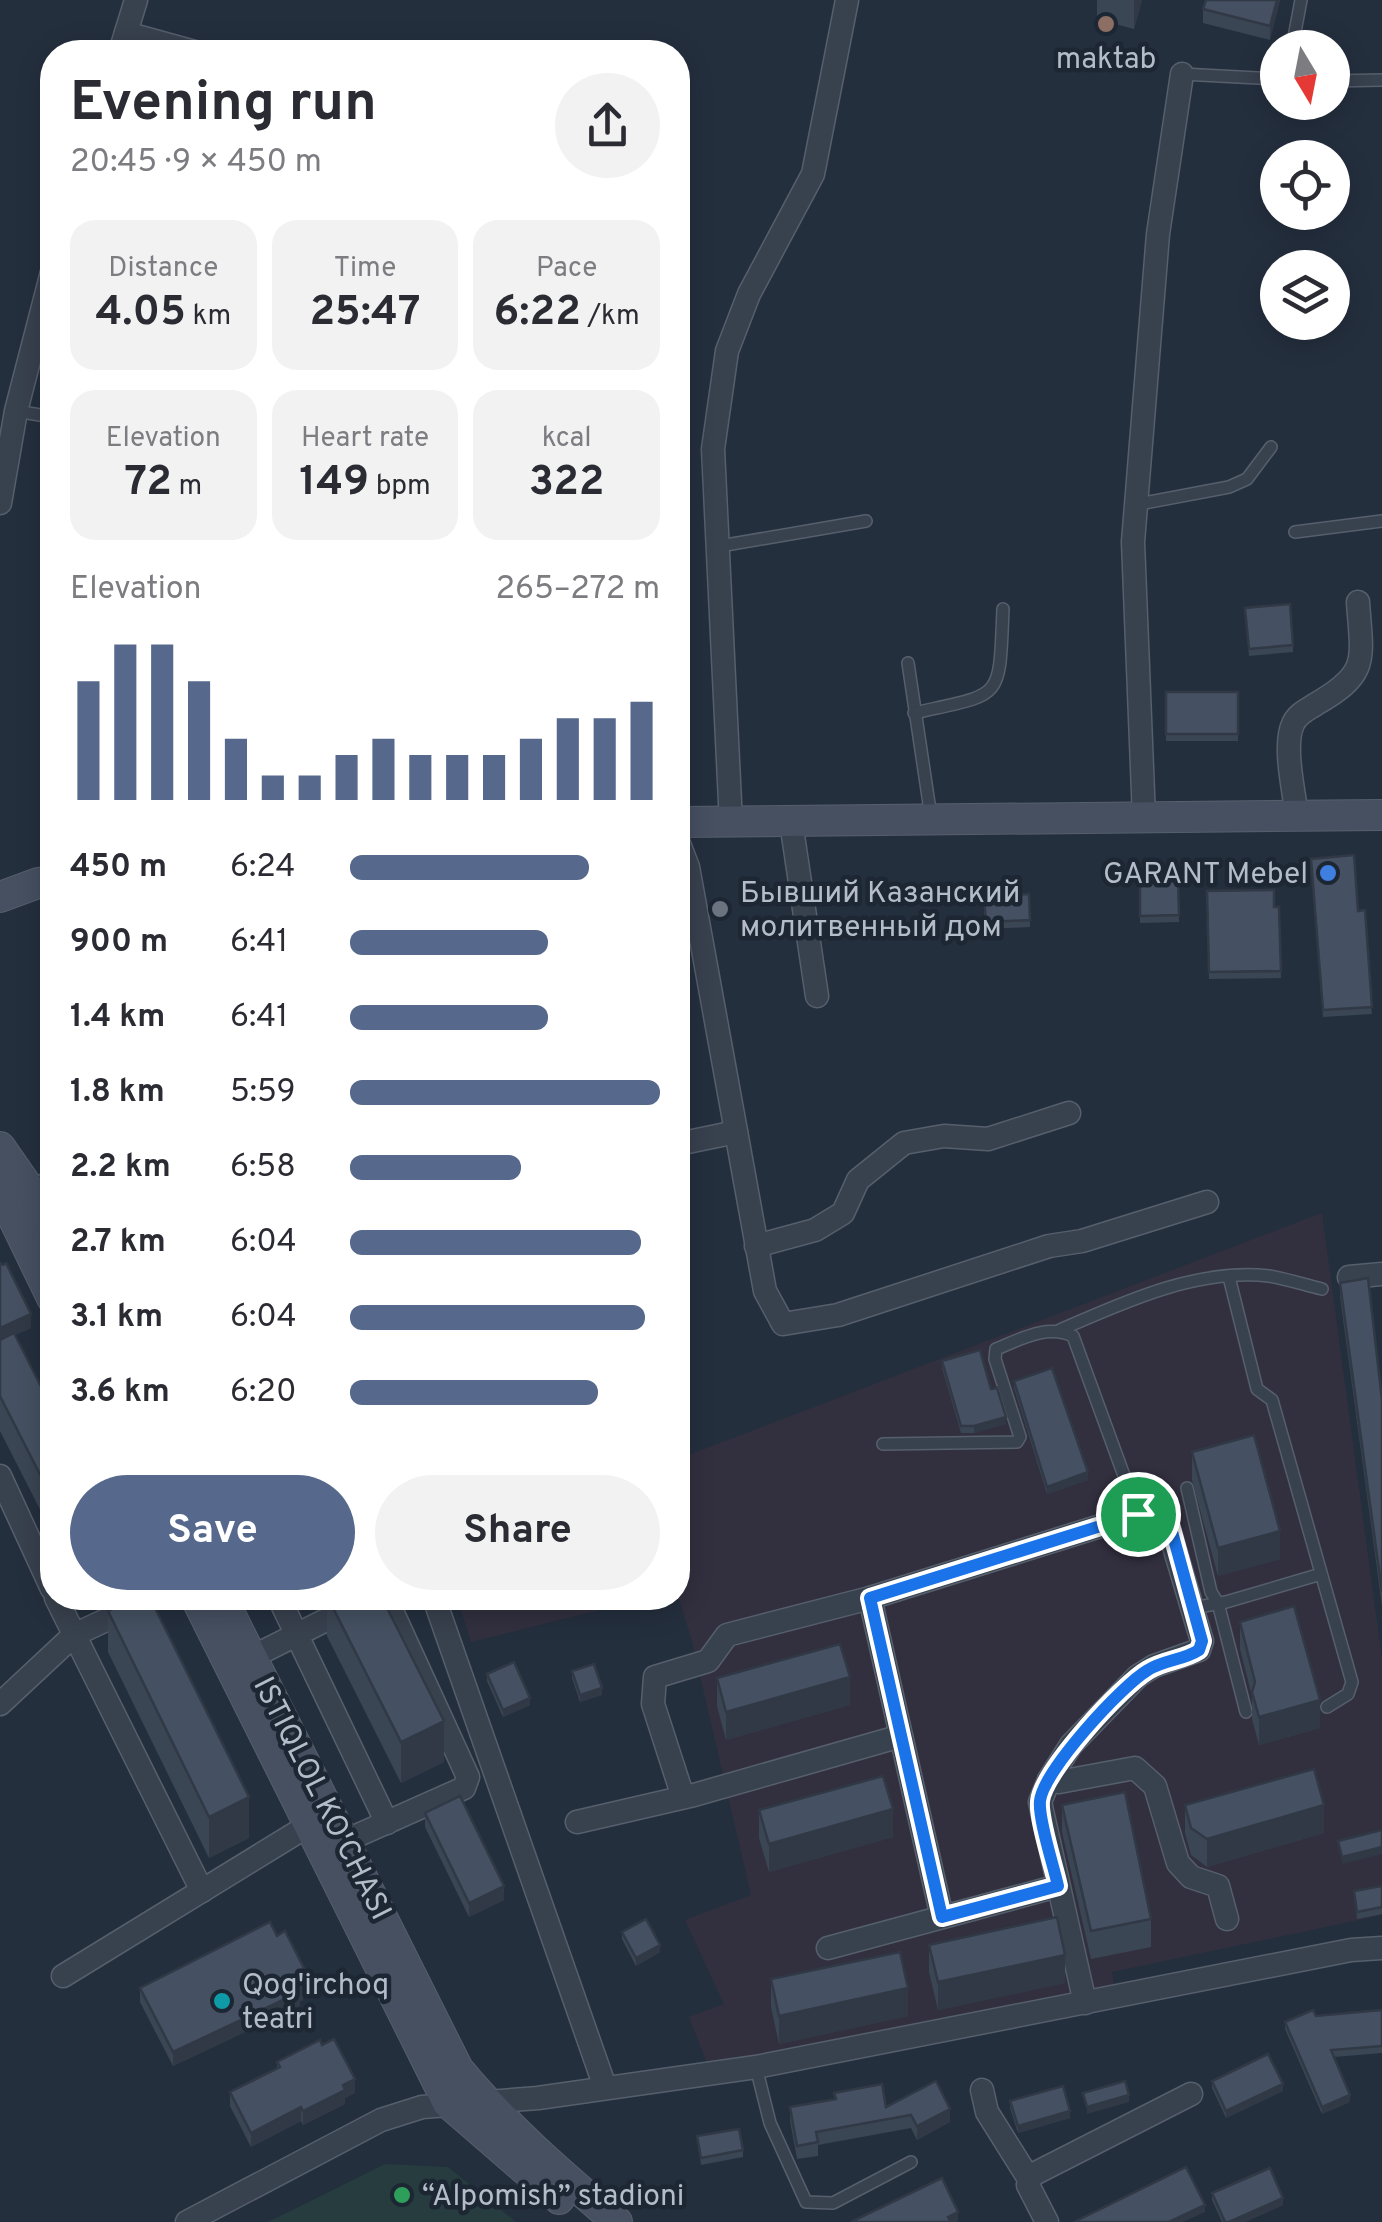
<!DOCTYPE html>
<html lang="en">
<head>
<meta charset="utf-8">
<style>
	body { margin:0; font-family:Overpass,sans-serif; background:#f2f2f3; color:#2b2b33; height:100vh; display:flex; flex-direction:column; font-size:38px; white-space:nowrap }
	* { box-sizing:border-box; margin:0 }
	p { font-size:32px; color:#7c7c81 }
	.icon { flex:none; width:55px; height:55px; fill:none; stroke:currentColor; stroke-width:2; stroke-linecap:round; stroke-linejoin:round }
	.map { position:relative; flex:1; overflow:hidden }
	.details { position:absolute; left:40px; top:40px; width:650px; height:1570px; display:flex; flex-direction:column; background:#fff; border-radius:40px; box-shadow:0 5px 25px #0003 }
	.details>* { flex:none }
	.needle { width:65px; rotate:170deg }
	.buttons { position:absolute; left:1260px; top:30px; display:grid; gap:20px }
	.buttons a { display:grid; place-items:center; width:90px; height:90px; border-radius:50%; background:#fff; box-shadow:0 5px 25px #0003; font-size:50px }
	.pin { position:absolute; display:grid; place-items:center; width:85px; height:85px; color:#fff; margin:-42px; border:5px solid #fff; border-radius:50%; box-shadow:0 2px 10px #0007 }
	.round { display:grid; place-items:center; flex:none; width:105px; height:105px; border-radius:52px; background:#f2f2f3 }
	.headline { display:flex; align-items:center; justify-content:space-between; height:170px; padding:0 30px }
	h1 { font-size:55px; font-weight:700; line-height:75px }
	.figures { display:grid; grid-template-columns:repeat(3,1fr); gap:15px; height:170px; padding:10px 30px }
	.figures div { display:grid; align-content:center; border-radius:25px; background:#f2f2f3; text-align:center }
	.figures b { font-size:42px; font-weight:700 }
	.figures small { font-size:28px; font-weight:400 }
	.figures p { font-size:28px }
	.chart { height:280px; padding:20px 30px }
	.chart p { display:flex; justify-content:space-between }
	.chart svg { width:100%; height:180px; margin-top:10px; stroke:#56698c; stroke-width:6 }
	.button { display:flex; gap:20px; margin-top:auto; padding:20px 30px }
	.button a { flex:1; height:115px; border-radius:60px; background:#56698c; color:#fff; font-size:40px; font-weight:700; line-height:115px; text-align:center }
	.button a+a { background:#f2f2f3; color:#2b2b33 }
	ul { padding:0 30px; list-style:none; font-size:32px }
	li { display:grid; grid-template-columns:160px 120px 1fr; align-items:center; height:75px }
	li i { height:25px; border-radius:12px; background:#56698c }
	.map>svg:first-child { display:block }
</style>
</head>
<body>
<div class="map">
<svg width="1382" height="2222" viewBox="0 0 1382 2222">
	<rect width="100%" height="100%" fill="#242f3e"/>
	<g fill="#32303f">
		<path d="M 1322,1213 L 1382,1660 L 1382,1915 L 1112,1972 L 1114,1986 L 709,2068 L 689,2017 L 724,2004 L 685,1920 L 751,1895 L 692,1641 L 678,1596 L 678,1459 Z"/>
		<path d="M 457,1598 L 648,1598 L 471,1642 Z"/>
	</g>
	<path fill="#263c3f" d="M 385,2164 L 448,2167 L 516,2222 L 268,2222 Z"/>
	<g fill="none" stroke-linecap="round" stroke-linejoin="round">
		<defs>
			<g id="lane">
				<path d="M 1292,48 L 1301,0"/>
				<path d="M 1182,74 L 1278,79"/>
				<path d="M 1332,81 L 1382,80"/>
				<path d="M 16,411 L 52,417"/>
				<path d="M 1139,504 L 1229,487 L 1247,479 L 1271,447"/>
				<path d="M 1295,532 L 1382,521"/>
				<path d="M 720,546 L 866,521"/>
				<path d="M 908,663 L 931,817"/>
				<path d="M 914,713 C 1004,693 999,702 1003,609"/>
				<path d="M 1229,1277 L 1257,1389 L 1272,1400 L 1352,1682 L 1348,1694 L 1327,1707"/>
				<path d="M 1060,1330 C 1124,1302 1197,1268 1269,1276 C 1287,1279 1305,1285 1322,1289"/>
				<path d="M 883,1444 L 1017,1442 L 1020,1437 L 995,1359 L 996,1349 C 1021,1339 1047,1324 1073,1336 L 1138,1514"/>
				<path d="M 1187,1488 L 1211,1592 L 1218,1603 L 1246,1712"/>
				<path d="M 1193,1608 L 1226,1602 L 1321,1574"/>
				<path d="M 756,2067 L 770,2123 L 806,2202 L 833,2203 L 911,2162"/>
			</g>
			<g id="street">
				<path d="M 126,33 L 195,52"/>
				<path d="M 120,52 L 136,0"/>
				<path d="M 0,503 L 16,411 L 52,272"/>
				<path d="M 1297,816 C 1294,792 1283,745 1293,724 C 1297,714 1307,710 1316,704 C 1370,673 1362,660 1358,602"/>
				<path d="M 1144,818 L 1133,542 L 1158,234 L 1182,74"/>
				<path d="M 791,822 L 817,996"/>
				<path d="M 731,823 L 713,449 L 727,351 L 749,294 L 813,174 L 847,0"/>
				<path d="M 678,841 L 688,867 L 765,1291 L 783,1324 L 838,1315 L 1049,1246 L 1082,1241 L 1207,1202"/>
				<path d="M 678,1144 L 736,1132"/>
				<path d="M 18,1197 L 52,1182"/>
				<path d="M 756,1246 L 815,1230 L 843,1213 L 858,1180 L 904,1143 L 944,1136 L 988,1139 L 1069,1113"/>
				<path d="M 1349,1277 L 1382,1274"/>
				<path d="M 0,1476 L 52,1589"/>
				<path d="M 56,1598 L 202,1891"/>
				<path d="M 279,1598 L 387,1823"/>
				<path d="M 434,1598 L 605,2087"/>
				<path d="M 870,1598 L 942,1917"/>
				<path d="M 252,1657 L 370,1598"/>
				<path d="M 0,1704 L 74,1635 L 153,1598"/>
				<path d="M 1049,1780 L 1059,1782 L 1135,1768 L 1155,1786 L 1178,1863 L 1191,1877 L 1218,1886 L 1227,1919"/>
				<path d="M 683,1797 L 653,1704 L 655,1677 L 708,1661 L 727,1635 L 870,1598 L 1155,1509 L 1164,1513 L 1202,1641 L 1199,1650 L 1154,1666 L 1138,1676 L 1071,1745 L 1049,1780 L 1040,1802 L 1085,2003"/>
				<path d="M 577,1822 L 694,1795 L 901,1736"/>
				<path d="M 345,1841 L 464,1788 L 468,1777 L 386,1598"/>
				<path d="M 828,1948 L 1058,1886"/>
				<path d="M 63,1976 L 309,1825"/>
				<path d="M 982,2090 L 987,2112 L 1029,2179"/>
				<path d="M 187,2222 L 381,2120 L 422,2107 L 538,2098 L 756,2067 L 1351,1950 L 1382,1948"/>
				<path d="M 1047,2222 L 1028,2185 L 1032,2175 L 1191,2094"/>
			</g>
			<g id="secondary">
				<path d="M 678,822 L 1382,815"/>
				<path d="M 0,897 L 38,883 L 52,881"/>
				<path d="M 0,1147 L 32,1193 L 52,1238"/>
				<path d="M 0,1183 L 5,1201 L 52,1298"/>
				<path d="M 196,1598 L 448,2103 L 559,2199"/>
				<path d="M 222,1598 L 458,2069 C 505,2126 561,2174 617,2222"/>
			</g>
		</defs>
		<use href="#lane" stroke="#565f6c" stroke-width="14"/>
		<use href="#street" stroke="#565f6c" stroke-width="25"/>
		<use href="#secondary" stroke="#565f6c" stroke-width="32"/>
		<use href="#lane" stroke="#38414e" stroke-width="11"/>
		<use href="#street" stroke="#38414e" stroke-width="22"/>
		<use href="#secondary" stroke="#465061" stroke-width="30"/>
	</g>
	<g fill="#3b4654">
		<path d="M 1097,0 L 1142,0 L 1134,29 L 1097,19 Z"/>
		<path d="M 1280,0 L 1270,40 L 1203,23 L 1203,9 Z"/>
		<path d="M 1245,615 L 1293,645 L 1293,652 L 1249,656 Z"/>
		<rect x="1166" y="692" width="72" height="49"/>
		<path d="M 1311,866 L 1358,911 L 1372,1014 L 1323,1017 Z"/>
		<path d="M 1178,880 L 1179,922 L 1140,923 L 1140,881 Z"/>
		<path d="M 1207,891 L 1279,907 L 1281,978 L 1209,979 Z"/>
		<path d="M 1029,894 L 1030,927 L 986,929 L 984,897 Z"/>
		<path d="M 52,932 L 52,1018 L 47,961 L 47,933 Z"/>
		<path d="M 0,1263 L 31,1328 L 15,1335 L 52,1408 L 52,1533 L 0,1431 Z"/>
		<path d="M 1340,1283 L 1382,1400 L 1382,1606 L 1340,1297 Z"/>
		<path d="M 942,1361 L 991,1389 L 1006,1424 L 974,1433 L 961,1433 L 942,1368 Z"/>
		<path d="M 1014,1381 L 1088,1480 L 1047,1494 L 1014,1388 Z"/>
		<path d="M 1192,1452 L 1280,1559 L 1218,1576 L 1192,1480 Z"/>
		<path d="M 327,1598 L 382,1598 L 444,1762 L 401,1783 L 327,1636 Z"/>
		<path d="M 108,1611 L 249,1838 L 209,1858 L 108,1652 Z"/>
		<path d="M 1240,1622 L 1320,1728 L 1259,1745 L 1252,1719 L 1252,1696 L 1240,1649 Z"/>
		<path d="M 572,1671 L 602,1695 L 580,1702 L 572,1678 Z"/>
		<path d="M 487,1674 L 530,1705 L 503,1717 L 487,1681 Z"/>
		<path d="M 717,1678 L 850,1705 L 726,1740 L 717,1706 Z"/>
		<path d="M 1062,1805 L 1151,1919 L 1151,1947 L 1091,1959 L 1062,1832 Z"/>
		<path d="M 1185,1805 L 1324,1833 L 1207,1867 L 1191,1855 L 1185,1833 Z"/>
		<path d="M 759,1810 L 893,1837 L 769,1872 L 759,1838 Z"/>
		<path d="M 425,1813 L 504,1900 L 469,1917 L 425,1827 Z"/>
		<path d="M 1382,1886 L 1382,1914 L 1357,1919 L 1354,1891 Z"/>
		<path d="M 622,1932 L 660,1952 L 636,1966 L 622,1939 Z"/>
		<path d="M 929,1945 L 1065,1983 L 938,2010 L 929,1972 Z"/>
		<path d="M 771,1979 L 908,2016 L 779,2044 L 771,2007 Z"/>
		<path d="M 140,1988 L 307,1988 L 303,1990 L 303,2000 L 300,2001 L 300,2006 L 173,2066 L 140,2002 Z"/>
		<path d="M 1382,2010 L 1382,2053 L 1334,2057 L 1350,2102 L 1322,2114 L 1285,2029 L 1285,2022 L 1316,2016 Z"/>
		<path d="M 277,2062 L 355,2093 L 345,2098 L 345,2104 L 303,2125 L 301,2121 L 251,2147 L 230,2106 L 230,2092 L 277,2068 Z"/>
		<path d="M 1212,2081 L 1283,2091 L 1226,2118 L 1212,2088 Z"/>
		<path d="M 834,2093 L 886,2107 L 950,2122 L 917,2140 L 911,2128 L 818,2145 L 818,2156 L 797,2159 L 790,2121 L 790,2107 L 834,2099 Z"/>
		<path d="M 1010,2101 L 1070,2118 L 1018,2133 L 1010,2108 Z"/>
		<path d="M 697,2136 L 743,2150 L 743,2157 L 701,2165 Z"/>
		<path d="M 1212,2193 L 1283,2205 L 1245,2222 L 1222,2222 L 1212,2200 Z"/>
	</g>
	<g fill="#303945">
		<path d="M 1135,0 L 1142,0 L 1134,29 L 1134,1 Z"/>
		<path d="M 1277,0 L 1280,0 L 1270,40 L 1270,26 Z"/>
		<path d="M 31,1314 L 31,1328 L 0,1342 L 0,1328 Z"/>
		<path d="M 1006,1417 L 1006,1424 L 974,1433 L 974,1426 Z"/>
		<path d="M 1088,1472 L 1088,1480 L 1047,1494 L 1047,1487 Z"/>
		<path d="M 1280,1531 L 1280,1559 L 1218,1576 L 1218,1548 Z"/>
		<path d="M 91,1598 L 110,1598 L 91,1607 Z"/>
		<path d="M 308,1598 L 322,1598 L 308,1604 Z"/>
		<path d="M 850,1677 L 850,1705 L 726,1740 L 726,1712 Z"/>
		<path d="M 602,1688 L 602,1695 L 580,1702 L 580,1695 Z"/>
		<path d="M 530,1698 L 530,1705 L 503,1717 L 503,1710 Z"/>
		<path d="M 1320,1700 L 1320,1728 L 1259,1745 L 1259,1717 Z"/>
		<path d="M 444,1721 L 444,1762 L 401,1783 L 401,1742 Z"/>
		<path d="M 249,1797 L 249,1838 L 209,1858 L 209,1817 Z"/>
		<path d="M 1324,1805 L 1324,1833 L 1207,1867 L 1207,1839 Z"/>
		<path d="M 893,1809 L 893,1837 L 769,1872 L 769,1844 Z"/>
		<path d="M 1382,1847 L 1382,1854 L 1342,1864 L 1342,1857 Z"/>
		<path d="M 504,1886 L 504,1900 L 469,1917 L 469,1903 Z"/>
		<path d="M 660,1945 L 660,1952 L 636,1966 L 636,1958 Z"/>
		<path d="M 1065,1955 L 1065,1983 L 938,2010 L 938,1982 Z"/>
		<path d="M 307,1974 L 307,1988 L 303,1990 L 303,2000 L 300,2001 L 300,2006 L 173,2066 L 173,2052 Z"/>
		<path d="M 908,1988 L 908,2016 L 779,2044 L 779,2016 Z"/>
		<path d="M 355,2079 L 355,2093 L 345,2098 L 345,2104 L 303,2125 L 303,2111 Z"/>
		<path d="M 1283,2084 L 1283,2091 L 1226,2118 L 1226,2111 Z"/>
		<path d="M 1129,2095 L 1129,2102 L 1087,2114 L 1087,2107 Z"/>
		<path d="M 1350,2095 L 1350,2102 L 1322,2114 L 1322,2107 Z"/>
		<path d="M 301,2107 L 301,2121 L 251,2147 L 251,2133 Z"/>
		<path d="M 950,2109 L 950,2122 L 917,2140 L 917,2126 Z"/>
		<path d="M 1070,2111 L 1070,2118 L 1018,2133 L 1018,2126 Z"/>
		<path d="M 1283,2198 L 1283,2205 L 1245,2222 L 1229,2222 Z"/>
		<path d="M 1205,2205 L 1205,2212 L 1183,2222 L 1169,2222 Z"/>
		<path d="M 958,2212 L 958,2222 L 948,2222 L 948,2217 Z"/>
	</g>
	<g fill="#455162" stroke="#303945" stroke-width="2.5">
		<path d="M 1206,0 L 1277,0 L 1270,26 L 1203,9 Z"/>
		<path d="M 1290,604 L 1293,645 L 1249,649 L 1245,608 Z"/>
		<rect x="1166" y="692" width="72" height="42"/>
		<path d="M 1354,855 L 1358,911 L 1365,910 L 1372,1007 L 1323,1010 L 1311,859 Z"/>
		<path d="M 1178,880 L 1179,915 L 1140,916 L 1140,881 Z"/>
		<path d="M 1274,890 L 1274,907 L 1279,907 L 1281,971 L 1209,972 L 1207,891 Z"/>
		<path d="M 1029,894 L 1030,920 L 986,922 L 984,897 Z"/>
		<path d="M 52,932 L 52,990 L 47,933 Z"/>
		<path d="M 0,1263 L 3,1265 L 6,1263 L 31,1314 L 0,1328 Z"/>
		<path d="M 1368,1278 L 1382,1400 L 1382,1592 L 1340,1283 Z"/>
		<path d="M 14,1333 L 52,1408 L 52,1498 L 0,1396 L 0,1340 Z"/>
		<path d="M 980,1350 L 991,1389 L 997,1388 L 1006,1417 L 974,1426 L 961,1426 L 942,1361 Z"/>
		<path d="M 1052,1368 L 1088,1472 L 1047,1487 L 1014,1381 Z"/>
		<path d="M 1254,1435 L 1280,1531 L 1218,1548 L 1192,1452 Z"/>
		<path d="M 135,1598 L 150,1598 L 249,1797 L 209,1817 L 108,1611 Z"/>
		<path d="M 328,1598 L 382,1598 L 444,1721 L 401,1742 Z"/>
		<path d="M 1294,1606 L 1320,1700 L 1259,1717 L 1252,1692 L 1255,1682 L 1240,1622 Z"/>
		<path d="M 840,1644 L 850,1677 L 726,1712 L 717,1678 Z"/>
		<path d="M 514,1662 L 530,1698 L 503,1710 L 487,1674 Z"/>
		<path d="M 594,1664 L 602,1688 L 580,1695 L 572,1671 Z"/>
		<path d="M 1314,1769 L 1324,1805 L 1207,1839 L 1191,1828 L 1185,1805 Z"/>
		<path d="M 883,1776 L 893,1809 L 769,1844 L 759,1810 Z"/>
		<path d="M 1125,1792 L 1151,1919 L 1091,1931 L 1062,1805 Z"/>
		<path d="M 460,1796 L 504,1886 L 469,1903 L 425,1813 Z"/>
		<path d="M 1382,1830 L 1382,1847 L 1342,1857 L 1338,1841 Z"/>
		<path d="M 1382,1886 L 1382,1907 L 1357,1912 L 1354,1891 Z"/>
		<path d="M 1057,1917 L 1065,1955 L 938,1982 L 929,1945 Z"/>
		<path d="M 646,1919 L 660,1945 L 636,1958 L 622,1932 Z"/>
		<path d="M 270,1922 L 277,1936 L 285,1931 L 307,1974 L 299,1978 L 303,1985 L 298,1988 L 300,1992 L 173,2052 L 140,1988 Z"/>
		<path d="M 900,1952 L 908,1988 L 779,2016 L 771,1979 Z"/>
		<path d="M 1313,2010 L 1316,2016 L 1382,2010 L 1382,2046 L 1331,2050 L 1350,2095 L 1322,2107 L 1285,2022 Z"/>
		<path d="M 334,2039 L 355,2079 L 343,2085 L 345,2090 L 303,2111 L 301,2107 L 251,2133 L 230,2092 L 280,2067 L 277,2062 L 320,2040 L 322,2045 Z"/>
		<path d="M 1268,2054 L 1283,2084 L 1226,2111 L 1212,2081 Z"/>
		<path d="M 936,2081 L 950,2109 L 917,2126 L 911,2115 L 816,2132 L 818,2142 L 797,2146 L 790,2107 L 836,2099 L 834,2093 L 882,2084 L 886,2107 Z"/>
		<path d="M 1125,2081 L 1129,2095 L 1087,2107 L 1083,2093 Z"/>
		<path d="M 1063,2086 L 1070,2111 L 1018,2126 L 1010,2101 Z"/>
		<path d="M 739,2129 L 743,2150 L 701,2158 L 697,2136 Z"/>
		<path d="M 1186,2167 L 1205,2205 L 1169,2222 L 1074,2222 Z"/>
		<path d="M 1270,2168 L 1283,2198 L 1229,2222 L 1225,2222 L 1212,2193 Z"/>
		<path d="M 942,2178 L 958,2212 L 948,2217 L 951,2222 L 851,2222 Z"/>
	</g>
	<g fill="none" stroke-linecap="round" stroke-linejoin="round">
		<defs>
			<path id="route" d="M 1155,1509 L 1164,1513 L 1169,1521 L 1202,1641 L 1199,1650 C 1184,1660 1164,1660 1148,1670 C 1122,1685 1043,1771 1040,1801 C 1038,1819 1054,1867 1058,1886 L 942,1917 L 870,1598 Z"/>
		</defs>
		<use href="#route" stroke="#fff" stroke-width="20"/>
		<use href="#route" stroke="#1a73e8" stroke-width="12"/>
	</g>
	<circle fill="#8d6e63" stroke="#1d2633" stroke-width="4" cx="1106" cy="24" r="10"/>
	<circle fill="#3f7fe0" stroke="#1d2633" stroke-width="4" cx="1328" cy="873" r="10"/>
	<circle fill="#6b7280" stroke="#1d2633" stroke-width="4" cx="720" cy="909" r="10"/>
	<circle fill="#0f9aa8" stroke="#1d2633" stroke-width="4" cx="222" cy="2001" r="10"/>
	<circle fill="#2e9e5b" stroke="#1d2633" stroke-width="4" cx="402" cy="2195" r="10"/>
	<g text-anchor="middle" stroke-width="9" stroke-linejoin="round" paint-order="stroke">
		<g font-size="30" fill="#b4bcc9" stroke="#1d2633" text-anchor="start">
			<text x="1106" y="68" text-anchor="middle">maktab</text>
			<text x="1308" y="883" text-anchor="end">GARANT Mebel</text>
			<text x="740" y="902">Бывший Казанский<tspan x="740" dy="34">молитвенный дом</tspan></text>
			<text x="242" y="1994">Qog'irchoq<tspan x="242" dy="34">teatri</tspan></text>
			<text x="422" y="2205">“Alpomish” stadioni</text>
		</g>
		<g font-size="30" fill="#b4bcc9" stroke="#1d2633">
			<text transform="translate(323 1798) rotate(63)" y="10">ISTIQLOL KO'CHASI</text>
		</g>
	</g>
</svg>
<div class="buttons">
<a><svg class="needle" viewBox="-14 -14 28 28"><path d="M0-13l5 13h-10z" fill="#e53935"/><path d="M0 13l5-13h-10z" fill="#7c7c81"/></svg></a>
<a><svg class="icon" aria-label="locate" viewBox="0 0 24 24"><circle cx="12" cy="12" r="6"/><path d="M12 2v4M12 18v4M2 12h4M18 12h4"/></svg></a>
<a><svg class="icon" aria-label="layers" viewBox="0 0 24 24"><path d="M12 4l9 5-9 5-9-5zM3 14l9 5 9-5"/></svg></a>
</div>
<div class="pin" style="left:1138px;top:1514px;background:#1e9e55"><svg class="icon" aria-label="arrive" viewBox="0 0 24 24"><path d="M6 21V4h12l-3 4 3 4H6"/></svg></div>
<section class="details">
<div class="headline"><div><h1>Evening run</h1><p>20:45 · 9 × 450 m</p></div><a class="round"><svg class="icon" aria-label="share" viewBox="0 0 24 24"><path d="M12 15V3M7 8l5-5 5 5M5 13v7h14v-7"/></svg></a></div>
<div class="figures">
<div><p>Distance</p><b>4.05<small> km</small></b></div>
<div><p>Time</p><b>25:47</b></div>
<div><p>Pace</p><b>6:22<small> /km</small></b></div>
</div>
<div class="figures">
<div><p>Elevation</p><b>72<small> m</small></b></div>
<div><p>Heart rate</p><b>149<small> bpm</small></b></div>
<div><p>kcal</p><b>322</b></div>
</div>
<div class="chart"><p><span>Elevation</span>265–272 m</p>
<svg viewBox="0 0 160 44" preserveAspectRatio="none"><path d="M5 44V15M15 44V6M25 44V6M35 44V15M45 44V29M55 44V38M65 44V38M75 44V33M85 44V29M95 44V33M105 44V33M115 44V33M125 44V29M135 44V24M145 44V24M155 44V20"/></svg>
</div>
<ul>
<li><b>450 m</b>6:24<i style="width:77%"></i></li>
<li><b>900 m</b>6:41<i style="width:64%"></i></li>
<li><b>1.4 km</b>6:41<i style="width:64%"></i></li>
<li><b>1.8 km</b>5:59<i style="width:100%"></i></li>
<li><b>2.2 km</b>6:58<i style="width:55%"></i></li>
<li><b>2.7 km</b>6:04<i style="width:94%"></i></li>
<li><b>3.1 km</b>6:04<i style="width:95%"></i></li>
<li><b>3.6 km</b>6:20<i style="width:80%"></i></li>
</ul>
<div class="button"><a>Save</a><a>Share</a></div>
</section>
</div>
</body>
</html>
